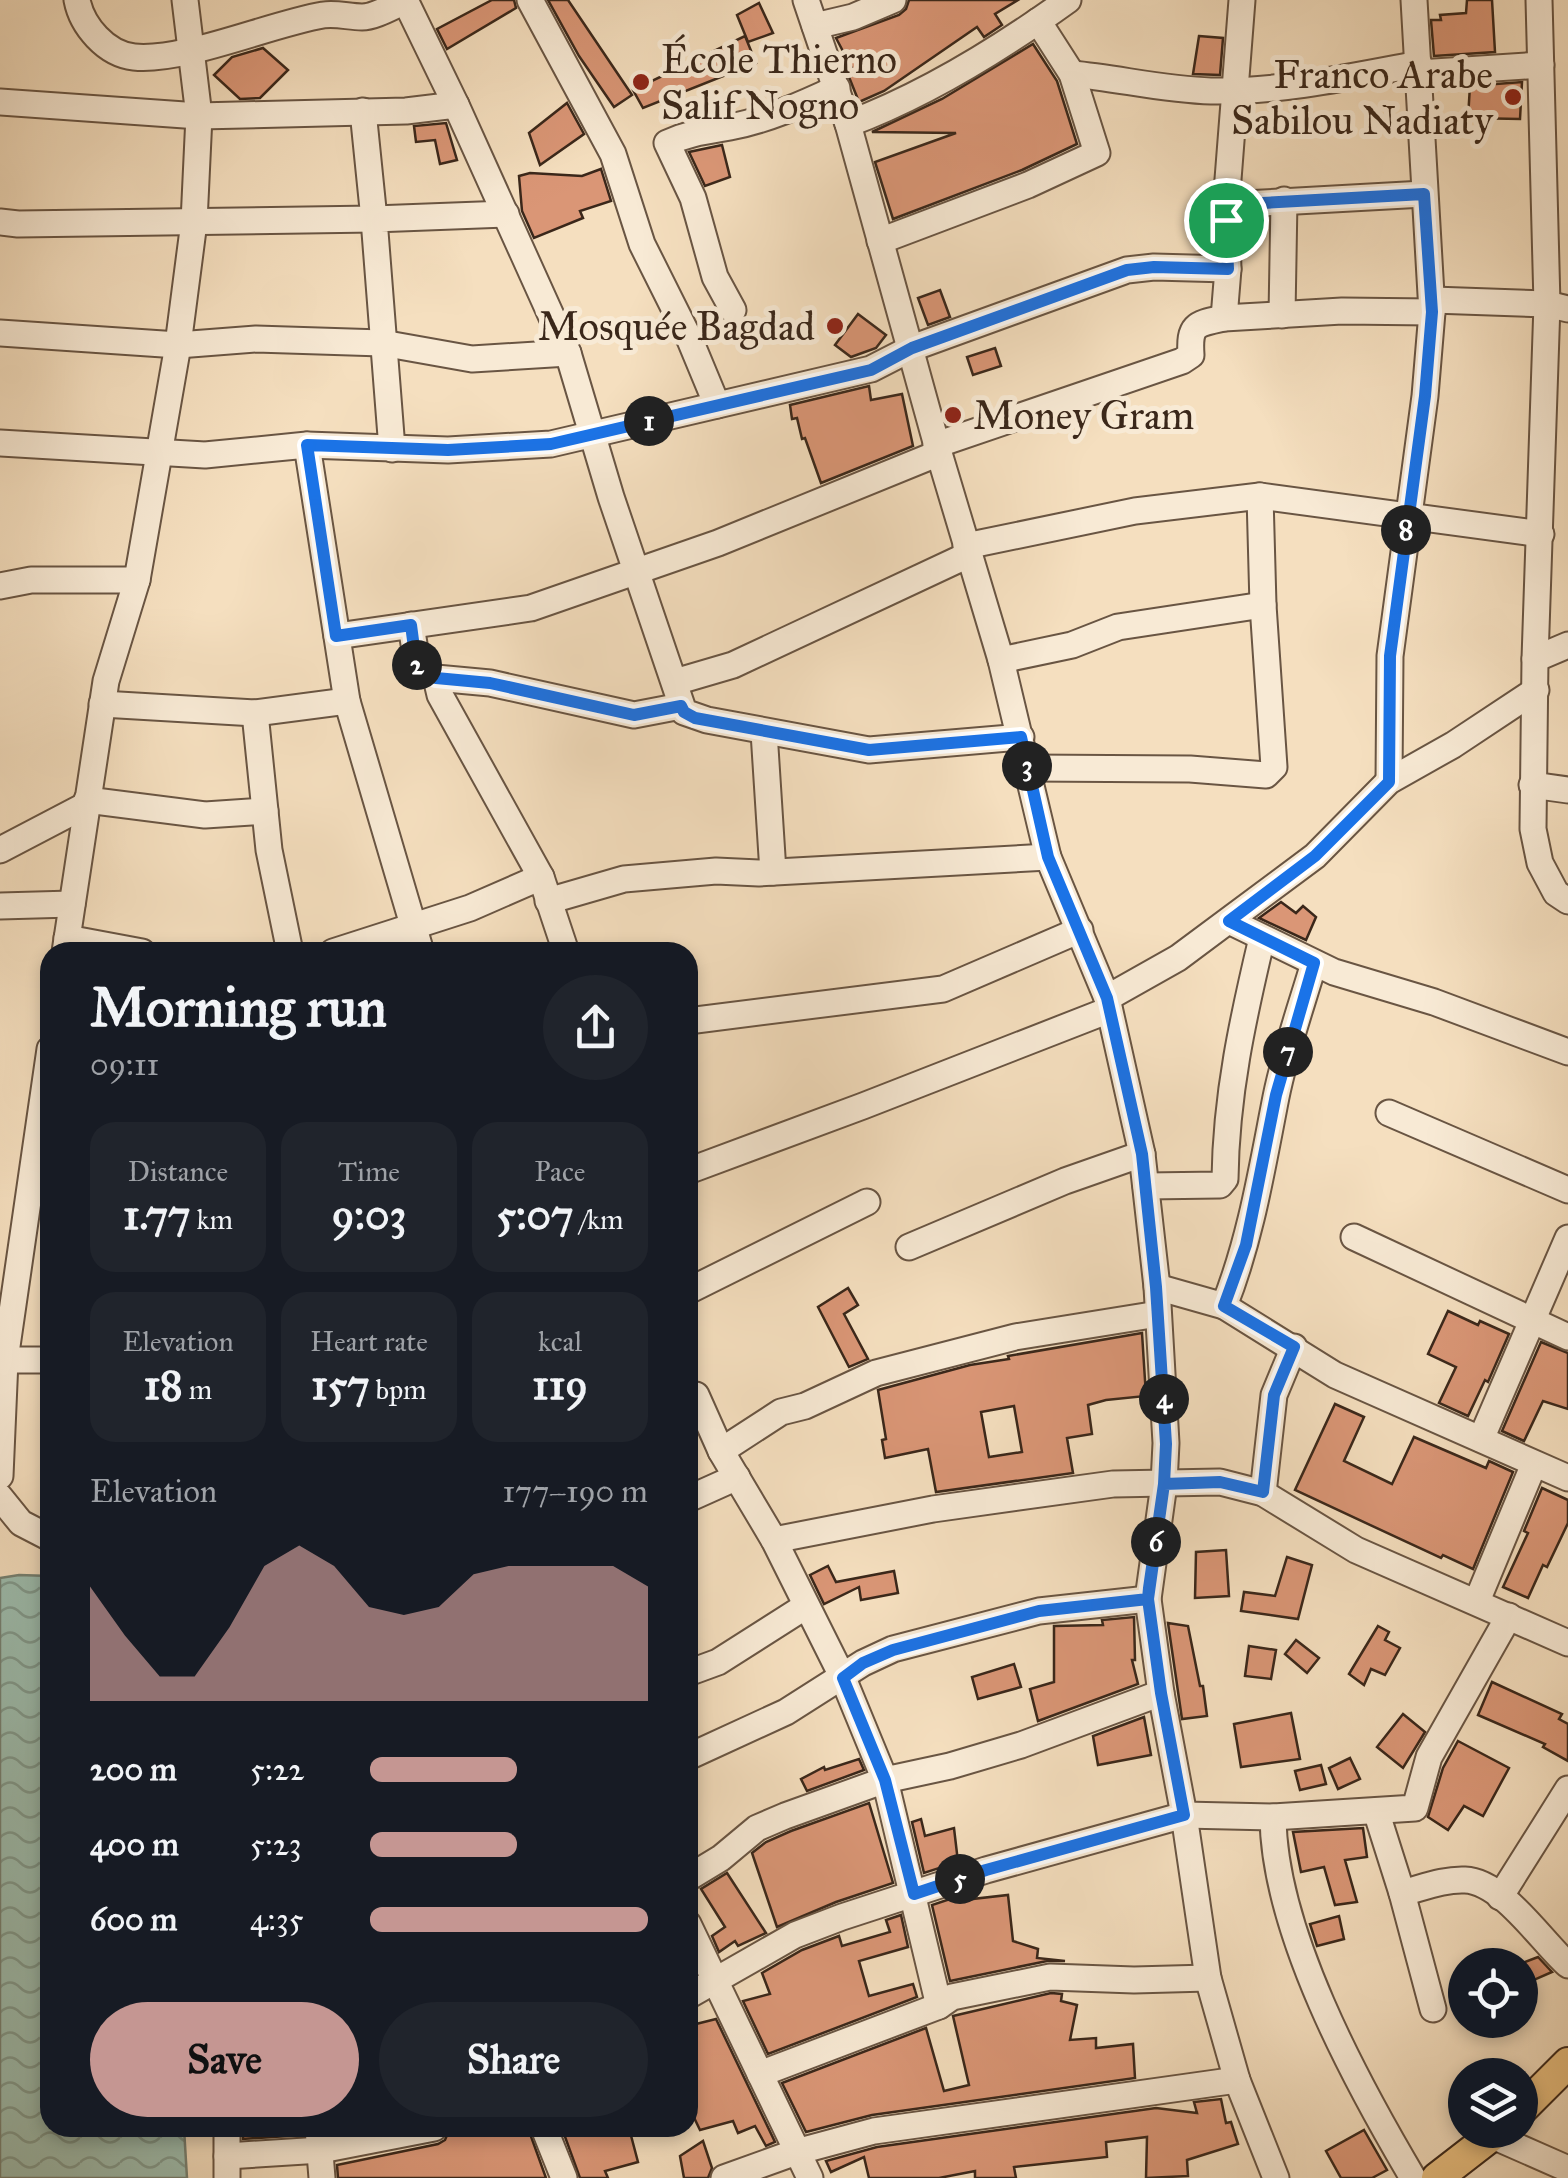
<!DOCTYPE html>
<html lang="en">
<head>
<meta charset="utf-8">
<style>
	body { margin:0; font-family:"IM FELL Great Primer",serif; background:#20242c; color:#f1f3f6; height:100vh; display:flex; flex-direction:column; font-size:38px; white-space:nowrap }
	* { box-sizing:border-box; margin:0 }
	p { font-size:32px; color:#9ea1a6 }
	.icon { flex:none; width:55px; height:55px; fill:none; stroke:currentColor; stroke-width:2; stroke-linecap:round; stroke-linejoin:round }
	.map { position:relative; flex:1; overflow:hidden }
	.details { position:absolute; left:40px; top:942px; width:658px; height:1195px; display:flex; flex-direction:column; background:#171b24; border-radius:30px; box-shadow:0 5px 15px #0003 }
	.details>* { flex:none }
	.tools { position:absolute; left:1448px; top:1948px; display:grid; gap:20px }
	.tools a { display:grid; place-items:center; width:90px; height:90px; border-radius:50%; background:#171b24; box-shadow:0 5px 15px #0003; font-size:50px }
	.pin { position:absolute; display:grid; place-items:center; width:85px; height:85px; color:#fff; margin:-42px; border:5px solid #fff; border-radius:50%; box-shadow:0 2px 10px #0007 }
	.km { position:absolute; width:50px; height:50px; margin:-25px; border-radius:50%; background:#222; color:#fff; font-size:28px; line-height:50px; text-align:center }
	.round { display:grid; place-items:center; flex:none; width:105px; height:105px; border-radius:52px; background:#20242c }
	.overview { display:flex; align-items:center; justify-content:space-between; height:170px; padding:0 50px }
	h1 { font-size:55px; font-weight:800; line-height:75px }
	.figures { display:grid; grid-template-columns:repeat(3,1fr); gap:15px; height:170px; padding:10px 50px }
	.figures div { display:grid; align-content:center; border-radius:25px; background:#20242c; text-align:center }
	.figures b { font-size:42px; font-weight:800 }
	.figures small { font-size:28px; font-weight:400 }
	.figures p { font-size:28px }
	.chart { height:280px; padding:20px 50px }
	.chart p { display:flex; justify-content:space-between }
	.chart svg { width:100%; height:180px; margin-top:10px; fill:#c59692; opacity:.7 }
	.primary-button { display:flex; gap:20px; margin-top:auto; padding:20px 50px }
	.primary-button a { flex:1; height:115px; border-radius:60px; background:#c59692; color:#111; font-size:40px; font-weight:800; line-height:115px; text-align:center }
	.primary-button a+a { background:#20242c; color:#f1f3f6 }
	ul { padding:0 50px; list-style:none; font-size:32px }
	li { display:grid; grid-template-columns:160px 120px 1fr; align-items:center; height:75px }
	li i { height:25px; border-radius:12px; background:#c59692 }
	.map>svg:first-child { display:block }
</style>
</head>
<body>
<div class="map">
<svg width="1568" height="2178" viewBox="0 0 1568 2178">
	<defs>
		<pattern id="water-waves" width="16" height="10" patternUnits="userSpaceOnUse" patternTransform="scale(2.5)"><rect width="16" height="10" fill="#9cbdaf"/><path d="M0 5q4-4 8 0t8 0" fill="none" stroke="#809a8e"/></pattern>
	</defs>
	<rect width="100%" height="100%" fill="#f5dfbf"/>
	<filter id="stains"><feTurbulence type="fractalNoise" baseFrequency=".002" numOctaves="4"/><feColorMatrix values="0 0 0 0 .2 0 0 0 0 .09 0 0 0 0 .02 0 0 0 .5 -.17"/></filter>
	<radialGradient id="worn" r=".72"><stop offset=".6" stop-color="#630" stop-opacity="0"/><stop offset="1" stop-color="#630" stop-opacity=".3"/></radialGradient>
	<path fill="url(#water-waves)" stroke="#758173" stroke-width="2.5" d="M 19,1575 L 50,1576 L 50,2128 L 184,2128 L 187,2178 L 0,2178 L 0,1578 Z"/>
	<g fill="#da9676" stroke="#3a271a" stroke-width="2.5" fill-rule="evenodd">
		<path d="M 492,0 L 514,0 L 516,8 L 447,49 L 437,29 Z"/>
		<path d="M 548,0 L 568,0 L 632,95 L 614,107 L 579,56 Z"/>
		<path d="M 909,0 L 1018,0 L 995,14 L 1002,25 L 984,37 L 977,27 L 884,91 L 859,102 L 849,77 L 855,74 L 836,38 L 899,15 L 906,9 Z"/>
		<path d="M 1467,0 L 1492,0 L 1495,52 L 1434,56 L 1431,20 L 1441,20 L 1440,15 L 1466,13 Z"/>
		<path d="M 759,3 L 773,33 L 748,42 L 737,15 Z"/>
		<path d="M 745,36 L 756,63 L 643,108 L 633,90 Z"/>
		<path d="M 1199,36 L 1223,38 L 1220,75 L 1193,74 Z"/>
		<path d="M 1033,44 L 1057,81 L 1077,144 L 1022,170 L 893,219 L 875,162 L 956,133 L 872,132 L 942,99 Z"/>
		<path d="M 263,48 L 288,70 L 260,98 L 240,99 L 214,75 L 232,57 Z"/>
		<path d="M 1522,82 L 1520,119 L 1468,118 L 1470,86 Z"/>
		<path d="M 567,103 L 584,134 L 540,165 L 529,133 Z"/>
		<path d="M 446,123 L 457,160 L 440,164 L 435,140 L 416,142 L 414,126 Z"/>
		<path d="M 722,145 L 730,177 L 705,186 L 689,152 Z"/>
		<path d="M 601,169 L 611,201 L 580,211 L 583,218 L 534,238 L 522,211 L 519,176 L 530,173 L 582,176 Z"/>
		<path d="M 940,290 L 950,317 L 928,325 L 918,298 Z"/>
		<path d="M 858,314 L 886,335 L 876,348 L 851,357 L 835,345 Z"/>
		<path d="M 995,348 L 1001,366 L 973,375 L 967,357 Z"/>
		<path d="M 869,386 L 871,400 L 902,394 L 913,446 L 821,483 L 805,438 L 802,439 L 797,418 L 792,419 L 790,405 Z"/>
		<path d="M 1281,902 L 1296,913 L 1303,906 L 1316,917 L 1306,940 L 1259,918 Z"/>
		<path d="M 848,1288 L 858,1305 L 844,1314 L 868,1359 L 849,1367 L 818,1307 Z"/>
		<path d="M 1448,1311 L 1478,1325 L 1480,1321 L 1509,1334 L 1488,1382 L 1485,1380 L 1468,1416 L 1439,1403 L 1456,1367 L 1428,1354 Z"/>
		<path d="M 1142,1333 L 1146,1396 L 1106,1400 L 1088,1405 L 1092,1434 L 1067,1438 L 1073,1473 L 936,1492 L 928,1449 L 885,1458 L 882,1440 L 886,1439 L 878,1390 L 970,1365 L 1009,1359 L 1008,1356 ZM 1014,1406 L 1022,1452 L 989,1457 L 981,1412 Z"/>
		<path d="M 1541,1342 L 1568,1353 L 1568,1409 L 1543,1401 L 1524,1441 L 1502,1431 Z"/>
		<path d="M 1335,1404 L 1364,1417 L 1344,1461 L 1392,1484 L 1414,1437 L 1486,1468 L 1489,1461 L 1513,1472 L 1473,1569 L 1443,1555 L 1441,1558 L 1295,1490 Z"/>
		<path d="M 1542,1488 L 1568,1500 L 1568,1523 L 1547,1567 L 1543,1565 L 1528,1598 L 1503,1587 L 1528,1533 L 1524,1531 Z"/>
		<path d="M 1226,1550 L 1229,1596 L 1195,1598 L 1196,1552 Z"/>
		<path d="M 1287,1557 L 1312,1565 L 1298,1619 L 1241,1611 L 1244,1592 L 1275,1596 Z"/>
		<path d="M 828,1566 L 836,1582 L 894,1571 L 898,1593 L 861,1600 L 859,1587 L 824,1604 L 810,1575 Z"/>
		<path d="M 1134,1617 L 1135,1660 L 1132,1660 L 1138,1684 L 1038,1721 L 1030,1689 L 1054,1682 L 1054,1626 L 1103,1625 L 1102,1620 Z"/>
		<path d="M 1168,1623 L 1188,1626 L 1200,1686 L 1203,1686 L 1207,1716 L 1182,1719 Z"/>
		<path d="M 1378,1626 L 1389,1632 L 1385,1640 L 1400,1648 L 1385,1675 L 1371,1669 L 1364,1685 L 1349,1674 Z"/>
		<path d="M 1296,1640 L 1319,1658 L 1307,1673 L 1285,1654 Z"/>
		<path d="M 1249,1646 L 1276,1650 L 1271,1679 L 1245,1676 Z"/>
		<path d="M 1014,1664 L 1021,1687 L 978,1699 L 972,1677 Z"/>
		<path d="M 1492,1682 L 1562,1714 L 1559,1719 L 1568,1724 L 1568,1761 L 1543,1747 L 1545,1744 L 1478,1715 Z"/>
		<path d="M 1291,1713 L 1300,1759 L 1241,1767 L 1234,1724 Z"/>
		<path d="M 1403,1714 L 1425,1732 L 1403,1768 L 1377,1747 Z"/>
		<path d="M 1144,1717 L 1151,1755 L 1098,1765 L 1093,1736 Z"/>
		<path d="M 1458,1741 L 1509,1768 L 1483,1816 L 1464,1806 L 1448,1830 L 1428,1817 L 1443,1768 Z"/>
		<path d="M 1350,1758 L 1360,1779 L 1338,1789 L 1329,1768 Z"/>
		<path d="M 859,1759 L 864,1770 L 807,1791 L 801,1779 L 824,1767 L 825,1770 Z"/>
		<path d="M 1321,1765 L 1326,1784 L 1300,1790 L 1295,1771 Z"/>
		<path d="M 869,1803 L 893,1883 L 836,1902 L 777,1927 L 752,1853 L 766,1842 L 791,1831 Z"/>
		<path d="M 921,1819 L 925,1836 L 954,1828 L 958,1862 L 924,1873 L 912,1822 Z"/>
		<path d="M 1363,1828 L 1367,1857 L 1345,1860 L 1357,1902 L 1335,1905 L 1324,1867 L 1301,1872 L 1293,1832 Z"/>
		<path d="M 727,1873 L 766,1933 L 738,1946 L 735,1941 L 719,1952 L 712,1936 L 725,1927 L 701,1889 Z"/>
		<path d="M 971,1892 L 972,1899 L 1008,1895 L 1013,1941 L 1038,1949 L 1037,1958 L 1065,1961 L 1047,1961 L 950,1981 L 932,1905 Z"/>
		<path d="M 901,1915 L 908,1947 L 859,1961 L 869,1996 L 913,1984 L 917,1997 L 768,2054 L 743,2001 L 770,1994 L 762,1973 L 802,1950 L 839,1936 L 842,1946 L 890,1932 L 886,1920 Z"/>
		<path d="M 1339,1916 L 1344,1939 L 1317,1946 L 1310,1924 Z"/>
		<path d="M 1538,1957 L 1552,1972 L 1520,1986 L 1520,1964 Z"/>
		<path d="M 1051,1993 L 1062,1994 L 1061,2001 L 1077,2005 L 1070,2040 L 1096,2038 L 1096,2048 L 1133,2044 L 1135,2078 L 872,2115 L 806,2132 L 782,2083 L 926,2028 L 944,2091 L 969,2085 L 953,2016 Z"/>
		<path d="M 716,2019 L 775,2142 L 766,2146 L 755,2126 L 738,2133 L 733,2121 L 700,2130 L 688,2105 L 688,2026 Z"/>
		<path d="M 1221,2099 L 1226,2123 L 1231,2122 L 1238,2144 L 1187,2160 L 1188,2176 L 1146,2178 L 1147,2137 L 1106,2142 L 1107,2157 L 1014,2167 L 1016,2178 L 975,2178 L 975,2171 L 939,2178 L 869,2178 L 864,2157 L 831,2172 L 826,2161 L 877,2147 L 1156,2108 L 1197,2113 L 1194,2102 Z"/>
		<path d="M 243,2128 L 302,2128 L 302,2135 L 243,2139 Z"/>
		<path d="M 450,2128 L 528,2128 L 546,2178 L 338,2178 L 337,2165 L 438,2144 L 445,2140 Z"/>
		<path d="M 577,2128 L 629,2128 L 638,2162 L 605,2171 L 608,2178 L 580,2178 L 564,2134 Z"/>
		<path d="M 1364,2130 L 1387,2170 L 1372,2178 L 1341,2178 L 1326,2151 Z"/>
		<path d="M 703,2141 L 712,2168 L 708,2178 L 684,2178 L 680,2156 Z"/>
	</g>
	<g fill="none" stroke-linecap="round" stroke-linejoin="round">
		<defs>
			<g id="minor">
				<path d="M 77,0 C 82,26 106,54 134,57 C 184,62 270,24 323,15 C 337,13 349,17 362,17 C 375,17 393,6 405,1"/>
				<path d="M 405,0 L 456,105 L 568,353 L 611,497 L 684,712 L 707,720 L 869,750 L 1021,737"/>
				<path d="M 530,0 L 613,154 L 642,244 L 690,340 L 717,405"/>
				<path d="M 806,0 L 848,124 L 939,453 L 1001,660 L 1048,857 L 1107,998 L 1142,1154 L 1157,1287 L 1166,1443 L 1164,1484 L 1148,1599 L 1161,1693 L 1184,1815 L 1208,1978 L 1237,2080 L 1276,2178"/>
				<path d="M 1539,0 L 1547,304 L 1535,659 L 1533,829 L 1540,863 L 1556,893 L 1568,901"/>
				<path d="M 815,26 L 853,17 L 893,0"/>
				<path d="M 1419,73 L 1541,65"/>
				<path d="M 1072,74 C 1117,78 1165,90 1211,91 C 1281,92 1350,77 1419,64"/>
				<path d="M 0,102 L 199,116 L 406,111 L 456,105"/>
				<path d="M 848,124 C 926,95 1000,49 1068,0"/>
				<path d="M 1226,205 L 1424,194"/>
				<path d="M 0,222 L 18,224 L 374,219 L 363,111"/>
				<path d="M 880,241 L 1028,185 L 1097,153 L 1072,74 L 1038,21"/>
				<path d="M 1228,269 L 1224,318 L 1342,311 L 1432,312"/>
				<path d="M 1433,300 L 1547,304 L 1568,309"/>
				<path d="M 733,310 L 715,277 L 693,198 L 667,143 C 688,133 707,131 730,127 C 767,120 803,104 837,88"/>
				<path d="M 1282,315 L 1284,200"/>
				<path d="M 0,333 L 178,345 L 256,339 L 382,343 L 472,359 L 568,353"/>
				<path d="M 0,443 L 205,455 L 307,445 L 448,450 L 551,444 L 871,369 L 912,348 L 1127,270 L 1154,267 L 1228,269 L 1226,205 L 1242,0"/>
				<path d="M 307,445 L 347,701 L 421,952"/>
				<path d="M 936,445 L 1182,361 L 1191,355 C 1189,324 1196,324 1224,318"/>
				<path d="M 392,449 L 374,219 L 506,214"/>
				<path d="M 966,546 L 1135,511 L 1260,496 L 1541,534"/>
				<path d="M 0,586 L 31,580 L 137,580"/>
				<path d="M 411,625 L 417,663 L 427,675 L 436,678 L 490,683 L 634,715 L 681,706"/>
				<path d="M 337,636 L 531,608 L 718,543 L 939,453"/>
				<path d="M 1535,659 L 1568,645"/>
				<path d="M 1001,660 L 1072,645 L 1118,627 L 1263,605"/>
				<path d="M 436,678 L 440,695 L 541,877 L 566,952"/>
				<path d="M 675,682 L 733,665 L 968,555"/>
				<path d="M 102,704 L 255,713 L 347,701"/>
				<path d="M 255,713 L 269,850 L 290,952"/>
				<path d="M 764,732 L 773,872"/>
				<path d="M 1028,768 L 1190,769 L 1266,775 L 1274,767 L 1263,605 L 1260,496"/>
				<path d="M 1389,781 L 1390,656 L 1425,396 L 1432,312 L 1414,0"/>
				<path d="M 1532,785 L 1568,790"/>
				<path d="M 87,800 L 205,815 L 265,811"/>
				<path d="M 0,850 L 86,805"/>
				<path d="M 548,901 L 624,879 L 716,871 L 759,873 L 1048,857"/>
				<path d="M 0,906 L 72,904"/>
				<path d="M 1229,921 L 1334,972 L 1434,1002 L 1568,1052"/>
				<path d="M 67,938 L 142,952"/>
				<path d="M 65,952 L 106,681 L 137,580 L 178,345 L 194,222 L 199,116 L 185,0"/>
				<path d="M 333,952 L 470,908 L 541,877"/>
				<path d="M 1107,998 L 1178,958 L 1315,856 L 1389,781 L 1453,745 L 1536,690"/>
				<path d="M 688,1021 L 943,989 L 1080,930"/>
				<path d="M 1389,1113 L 1568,1190"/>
				<path d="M 688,1171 L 863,1106 L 1109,1010"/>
				<path d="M 1146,1186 L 1220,1185 L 1225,1179 C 1226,1095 1243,1018 1262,938"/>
				<path d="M 1354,1237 L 1568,1337"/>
				<path d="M 909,1247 L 1065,1181 L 1142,1154"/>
				<path d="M 1157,1287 L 1224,1306 C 1251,1238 1262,1168 1276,1097 C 1285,1052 1301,1007 1314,963"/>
				<path d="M 688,1291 L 867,1202"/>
				<path d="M 1224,1306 L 1335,1375 L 1568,1478"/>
				<path d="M 0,1360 L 50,1360"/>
				<path d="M 688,1399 L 696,1395 L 721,1451 L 774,1540 L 843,1678 L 885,1780 L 939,2006"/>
				<path d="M 1481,1439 L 1568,1238"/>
				<path d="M 721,1451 L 781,1412 L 805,1406 L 876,1373 L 1015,1337 L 1158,1314"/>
				<path d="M 0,1476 L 5,1360 L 50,1049"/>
				<path d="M 1263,1493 L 1274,1395 L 1294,1347"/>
				<path d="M 0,1497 L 21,1523 L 50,1538"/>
				<path d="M 688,1499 L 737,1477"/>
				<path d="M 774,1540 L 933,1509 L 1113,1484 L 1220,1482 L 1263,1493 L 1356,1550 L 1568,1643"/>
				<path d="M 1477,1601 L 1534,1464"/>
				<path d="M 688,1673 L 718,1662 L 806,1606"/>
				<path d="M 688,1757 L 786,1712 L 863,1663 L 893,1649 L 1039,1611 L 1148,1599"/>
				<path d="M 1376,1811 L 1402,1893 L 1433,2009"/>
				<path d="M 1273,1817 C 1274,1931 1355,2080 1413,2178"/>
				<path d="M 688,1878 L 721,1858 L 757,1828 L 785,1816 L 885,1780 L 950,1766 L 1021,1745 L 1161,1693"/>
				<path d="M 1402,1893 C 1422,1888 1444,1879 1465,1880 C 1502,1881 1542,1942 1568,1965"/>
				<path d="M 1500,1897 L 1568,1789"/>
				<path d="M 688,1924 L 810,2178"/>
				<path d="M 688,1996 L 795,1935 L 842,1917 L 986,1870 L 1184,1815 L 1273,1817 L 1415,1808 L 1429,1757 L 1509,1616"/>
				<path d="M 760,2074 L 939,2006 L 952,1997 L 1050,1977 L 1134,1980 L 1208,1978"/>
				<path d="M 227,2128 L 227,2178"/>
				<path d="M 318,2128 L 322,2178"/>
				<path d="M 544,2128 L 564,2178"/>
				<path d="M 1493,2136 L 1568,2169"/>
				<path d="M 227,2156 L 321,2150 L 434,2128"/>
				<path d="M 724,2178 L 796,2152 L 874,2131 L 1237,2080"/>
			</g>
			<g id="major">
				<path d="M 1520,2111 L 1568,2063"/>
				<path d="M 1437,2178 L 1499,2130"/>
			</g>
		</defs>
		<use href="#minor" stroke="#695543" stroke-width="29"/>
		<use href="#major" stroke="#3a271a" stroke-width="34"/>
		<use href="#minor" stroke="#f8ead5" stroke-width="25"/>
		<use href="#major" stroke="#eac080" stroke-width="30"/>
	</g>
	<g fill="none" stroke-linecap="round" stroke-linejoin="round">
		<defs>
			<path id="route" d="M 1226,220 L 1228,269 L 1154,267 L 1127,270 L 912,348 L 871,370 L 551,444 L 448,450 L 307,445 L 336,636 L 411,625 L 416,663 L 427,674 L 436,678 L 490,683 L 634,715 L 681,706 L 684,712 L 695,718 L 869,750 L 1021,737 L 1048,857 L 1107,998 L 1142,1154 L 1156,1287 L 1166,1444 L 1164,1484 L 1148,1599 L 1161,1693 L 1184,1815 L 986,1870 L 914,1894 L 885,1780 L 843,1678 L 863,1663 L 893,1650 L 1039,1611 L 1148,1599 L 1149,1588 L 1164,1484 L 1220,1482 L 1263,1492 L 1274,1395 L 1294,1347 L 1224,1306 L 1246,1245 L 1276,1095 L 1314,963 L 1229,921 L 1315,856 L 1389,782 L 1390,656 L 1425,396 L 1432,312 L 1424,194 L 1226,205 L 1226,220"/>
		</defs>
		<use href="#route" stroke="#fff" stroke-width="20"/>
		<use href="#route" stroke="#1a73e8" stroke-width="12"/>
	</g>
	<g fill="#8f2418" stroke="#f8ead5" stroke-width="4">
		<circle cx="641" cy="82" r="10"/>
		<circle cx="1513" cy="97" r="10"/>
		<circle cx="835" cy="326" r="10"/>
		<circle cx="953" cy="415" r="10"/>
	</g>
	<g text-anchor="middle" stroke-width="10" stroke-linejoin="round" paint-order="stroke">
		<g font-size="40" fill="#3a271a" stroke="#f8ead5" text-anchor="start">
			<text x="661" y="73">École Thierno<tspan x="661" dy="46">Salif Nogno</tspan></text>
			<text x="1493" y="88" text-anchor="end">Franco Arabe<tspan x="1493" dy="46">Sabilou Nadiaty</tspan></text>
			<text x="815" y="340" text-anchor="end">Mosquée Bagdad</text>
			<text x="973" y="429">Money Gram</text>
		</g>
	</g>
	<rect width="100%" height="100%" filter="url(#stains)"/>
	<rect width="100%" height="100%" fill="url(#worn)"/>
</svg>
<div class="tools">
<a><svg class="icon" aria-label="locate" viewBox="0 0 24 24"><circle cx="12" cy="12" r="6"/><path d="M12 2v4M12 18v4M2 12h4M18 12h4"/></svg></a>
<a><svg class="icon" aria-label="layers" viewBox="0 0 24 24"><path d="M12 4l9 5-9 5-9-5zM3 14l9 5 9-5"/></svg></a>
</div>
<div class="pin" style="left:1226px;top:220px;background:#1e9e55"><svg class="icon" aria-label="arrive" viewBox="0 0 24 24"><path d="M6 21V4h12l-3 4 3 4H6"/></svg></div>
<b class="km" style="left:649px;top:421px">1</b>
<b class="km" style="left:417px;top:665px">2</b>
<b class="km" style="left:1027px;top:766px">3</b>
<b class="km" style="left:1164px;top:1399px">4</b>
<b class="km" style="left:960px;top:1879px">5</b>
<b class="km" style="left:1156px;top:1542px">6</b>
<b class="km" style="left:1288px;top:1052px">7</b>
<b class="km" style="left:1406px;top:530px">8</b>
<section class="details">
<div class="overview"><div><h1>Morning run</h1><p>09:11</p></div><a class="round"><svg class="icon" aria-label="share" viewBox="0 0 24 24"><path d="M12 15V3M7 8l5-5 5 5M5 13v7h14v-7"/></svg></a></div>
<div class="figures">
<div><p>Distance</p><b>1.77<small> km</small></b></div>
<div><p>Time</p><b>9:03</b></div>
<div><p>Pace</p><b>5:07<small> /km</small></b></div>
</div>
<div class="figures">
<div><p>Elevation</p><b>18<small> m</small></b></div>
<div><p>Heart rate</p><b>157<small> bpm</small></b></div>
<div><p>kcal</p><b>119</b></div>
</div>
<div class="chart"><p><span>Elevation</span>177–190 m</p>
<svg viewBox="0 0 160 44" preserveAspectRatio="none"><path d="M0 44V16L10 28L20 38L30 38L40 26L50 11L60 6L70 11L80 21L90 23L100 21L110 13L120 11L130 11L140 11L150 11L160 16V44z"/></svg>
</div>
<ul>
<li><b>200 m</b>5:22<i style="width:53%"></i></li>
<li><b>400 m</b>5:23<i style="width:53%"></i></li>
<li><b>600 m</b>4:35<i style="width:100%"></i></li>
</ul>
<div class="primary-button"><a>Save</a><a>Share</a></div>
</section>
</div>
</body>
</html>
